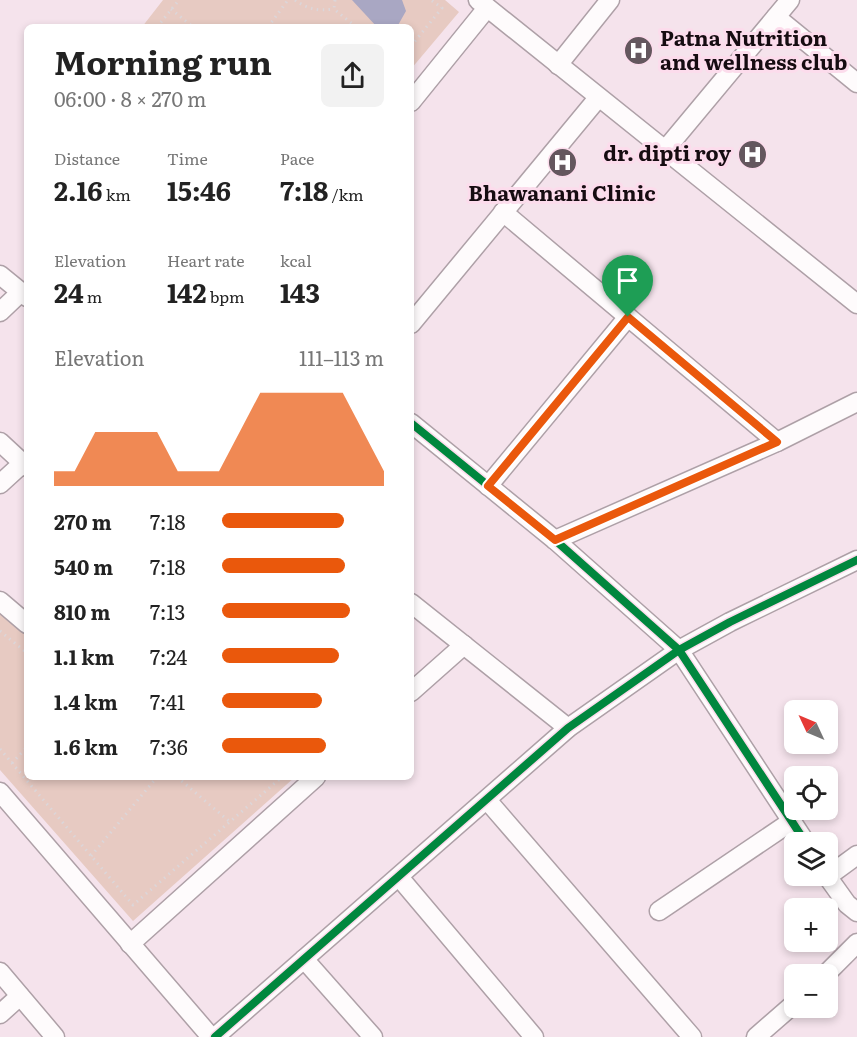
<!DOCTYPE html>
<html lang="en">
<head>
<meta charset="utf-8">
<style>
	body { margin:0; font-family:Literata,serif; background:#f2f2f2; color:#222; height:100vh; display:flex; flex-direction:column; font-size:22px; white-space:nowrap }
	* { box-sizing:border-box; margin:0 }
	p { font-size:20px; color:#767676 }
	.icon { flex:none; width:33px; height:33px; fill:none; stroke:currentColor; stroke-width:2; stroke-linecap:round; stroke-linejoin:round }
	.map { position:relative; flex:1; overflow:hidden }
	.sheet { position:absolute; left:24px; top:24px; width:390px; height:756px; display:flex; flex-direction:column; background:#fff; border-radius:9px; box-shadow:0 3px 9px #0003 }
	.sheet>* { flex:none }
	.needle { width:39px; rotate:314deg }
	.buttons { position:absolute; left:784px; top:700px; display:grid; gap:12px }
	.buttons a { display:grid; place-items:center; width:54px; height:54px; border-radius:9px; background:#fff; box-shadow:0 3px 9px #0003; font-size:30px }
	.pin { position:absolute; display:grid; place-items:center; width:51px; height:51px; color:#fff; margin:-62px -26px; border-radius:50% 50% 50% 0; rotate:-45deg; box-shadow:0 0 6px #0007 }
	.pin .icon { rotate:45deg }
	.round { display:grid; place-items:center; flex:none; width:63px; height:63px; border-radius:9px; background:#f2f2f2 }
	.summary { display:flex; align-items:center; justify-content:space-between; height:102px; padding:0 30px }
	h1 { font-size:33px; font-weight:700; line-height:45px }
	.figures { display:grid; grid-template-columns:repeat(3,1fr); gap:9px; height:102px; padding:6px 30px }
	.figures div { display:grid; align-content:center }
	.figures b { font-size:26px; font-weight:700 }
	.figures small { font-size:16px; font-weight:400 }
	.figures p { font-size:16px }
	.chart { height:168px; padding:12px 30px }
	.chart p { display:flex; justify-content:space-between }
	.chart svg { width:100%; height:108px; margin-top:6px; fill:#ea580c; opacity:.7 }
	ul { padding:0 30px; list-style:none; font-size:20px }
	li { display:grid; grid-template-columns:96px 72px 1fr; align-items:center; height:45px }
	li i { height:15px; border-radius:8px; background:#ea580c }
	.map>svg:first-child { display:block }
</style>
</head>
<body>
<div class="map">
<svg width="857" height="1037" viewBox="0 0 857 1037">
	<rect width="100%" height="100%" fill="#f5e3ec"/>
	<g fill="#e7cac2">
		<path d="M 163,0 L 445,0 L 459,12 L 411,69 L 411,27 L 142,27 Z"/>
		<path d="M 0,610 L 27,634 L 27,777 L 295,777 L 133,921 L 0,770 Z"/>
	</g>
	<path fill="#a9a7c3" d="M 352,0 L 402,0 L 406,11 L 397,27 L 377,27 Z"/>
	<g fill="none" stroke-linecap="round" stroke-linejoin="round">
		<defs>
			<g id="minor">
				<path d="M 478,0 L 857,304"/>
				<path d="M 776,17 L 857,83"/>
				<path d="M 558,65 L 610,0"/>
				<path d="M 411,102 L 487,8"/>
				<path d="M 665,150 L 790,0"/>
				<path d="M 503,212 L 777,442"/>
				<path d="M 0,275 L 27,297"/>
				<path d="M 0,312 L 21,292"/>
				<path d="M 411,324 L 598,98"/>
				<path d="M 411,423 L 555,540 L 679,650 L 806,843"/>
				<path d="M 0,442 L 27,467"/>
				<path d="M 0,484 L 23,463"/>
				<path d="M 488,486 L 628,317"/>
				<path d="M 555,540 L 777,442 L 857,402"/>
				<path d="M 0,601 L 27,624"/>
				<path d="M 411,603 L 568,728"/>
				<path d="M 411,692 L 464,645"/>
				<path d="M 0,792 L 211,1037"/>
				<path d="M 487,800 L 692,1037"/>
				<path d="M 827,876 L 847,904 L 857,912"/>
				<path d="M 399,877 L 534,1037"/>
				<path d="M 827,877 L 857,855"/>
				<path d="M 659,911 L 792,821"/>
				<path d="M 130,944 L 316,777"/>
				<path d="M 304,959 L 373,1037"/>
				<path d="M 0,972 L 55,1037"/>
				<path d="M 825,975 L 857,943"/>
				<path d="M 0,1014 L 20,996"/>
				<path d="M 215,1037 L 568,728 L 679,650 L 730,622 L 857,560"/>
				<path d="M 756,1037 L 795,1003"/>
			</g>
		</defs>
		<use href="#minor" stroke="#aea0a7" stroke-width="21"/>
		<g stroke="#dcd6d9" stroke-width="3" stroke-dasharray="1.5 4.5" stroke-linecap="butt">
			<path d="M 295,0 C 309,10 318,11 334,9"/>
			<path d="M 335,0 L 334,9 L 356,27"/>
			<path d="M 171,9 L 193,27"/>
			<path d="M 157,27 L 179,0"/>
			<path d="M 268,27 L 288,0"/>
			<path d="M 411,46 L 442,8 L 431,0"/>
			<path d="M 0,631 L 27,653"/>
			<path d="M 0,749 L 133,905 L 282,777"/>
			<path d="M 12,763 L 27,747"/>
			<path d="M 177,777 L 230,822"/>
			<path d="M 91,856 L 157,777"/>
		</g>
		<use href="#minor" stroke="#fefbfc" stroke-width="18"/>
		<defs>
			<g id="cycleway">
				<path d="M 411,423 L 555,540 L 679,650 L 806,843"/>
				<path d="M 215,1037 L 568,728 L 679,650 L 730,622 L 857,560"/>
			</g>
		</defs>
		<use href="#cycleway" stroke="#fcdcec" stroke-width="11"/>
		<use href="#cycleway" stroke="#00873e" stroke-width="8"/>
	</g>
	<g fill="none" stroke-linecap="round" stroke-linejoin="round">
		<defs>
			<path id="route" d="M 628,317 L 777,442 L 555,540 L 488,486 Z"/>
		</defs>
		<use href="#route" stroke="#fff" stroke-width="12"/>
		<use href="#route" stroke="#ea580c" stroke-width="8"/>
	</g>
	<defs>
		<symbol id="hospital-disc" viewBox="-11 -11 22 22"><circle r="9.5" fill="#64575e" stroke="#fcdcec"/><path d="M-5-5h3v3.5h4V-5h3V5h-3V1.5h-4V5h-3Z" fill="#fff"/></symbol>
	</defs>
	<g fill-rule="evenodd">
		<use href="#hospital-disc" x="622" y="34" width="33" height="33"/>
		<use href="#hospital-disc" x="736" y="138" width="33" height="33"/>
		<use href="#hospital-disc" x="546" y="146" width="33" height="33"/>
	</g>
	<g text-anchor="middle" stroke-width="6" stroke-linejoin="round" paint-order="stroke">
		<g font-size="21" font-weight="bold" fill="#160c11" stroke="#fcdcec" text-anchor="start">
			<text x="660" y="46">Patna Nutrition<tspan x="660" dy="24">and wellness club</tspan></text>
			<text x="731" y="161" text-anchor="end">dr. dipti roy</text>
			<text x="562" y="201" text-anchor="middle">Bhawanani Clinic</text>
		</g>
	</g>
</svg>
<div class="buttons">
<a><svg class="needle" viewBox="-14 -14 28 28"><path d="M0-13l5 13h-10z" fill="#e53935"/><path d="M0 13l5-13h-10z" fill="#767676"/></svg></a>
<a><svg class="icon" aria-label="locate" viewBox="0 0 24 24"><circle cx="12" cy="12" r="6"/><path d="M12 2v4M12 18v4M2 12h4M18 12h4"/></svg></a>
<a><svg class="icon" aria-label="layers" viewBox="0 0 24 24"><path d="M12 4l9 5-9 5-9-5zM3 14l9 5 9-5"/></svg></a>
<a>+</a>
<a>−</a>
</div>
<div class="pin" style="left:628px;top:317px;background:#1e9e55"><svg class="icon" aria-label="arrive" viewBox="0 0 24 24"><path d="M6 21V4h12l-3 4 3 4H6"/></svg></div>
<section class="sheet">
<div class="summary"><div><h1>Morning run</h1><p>06:00 · 8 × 270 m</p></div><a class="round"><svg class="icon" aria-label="share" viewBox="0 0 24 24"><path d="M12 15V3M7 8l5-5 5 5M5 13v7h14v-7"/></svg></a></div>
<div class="figures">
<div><p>Distance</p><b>2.16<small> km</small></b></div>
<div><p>Time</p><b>15:46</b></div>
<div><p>Pace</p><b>7:18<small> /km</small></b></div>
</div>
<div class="figures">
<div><p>Elevation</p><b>24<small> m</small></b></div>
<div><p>Heart rate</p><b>142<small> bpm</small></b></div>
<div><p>kcal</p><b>143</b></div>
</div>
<div class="chart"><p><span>Elevation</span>111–113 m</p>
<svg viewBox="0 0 160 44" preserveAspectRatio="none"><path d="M0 44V38L10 38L20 22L30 22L40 22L50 22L60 38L70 38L80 38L90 22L100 6L110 6L120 6L130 6L140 6L150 22L160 38V44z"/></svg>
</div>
<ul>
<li><b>270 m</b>7:18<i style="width:75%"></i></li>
<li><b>540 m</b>7:18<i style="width:76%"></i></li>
<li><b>810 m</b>7:13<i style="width:79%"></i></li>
<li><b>1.1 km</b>7:24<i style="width:72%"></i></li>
<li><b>1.4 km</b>7:41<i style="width:62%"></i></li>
<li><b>1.6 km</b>7:36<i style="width:64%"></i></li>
</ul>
</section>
</div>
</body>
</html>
